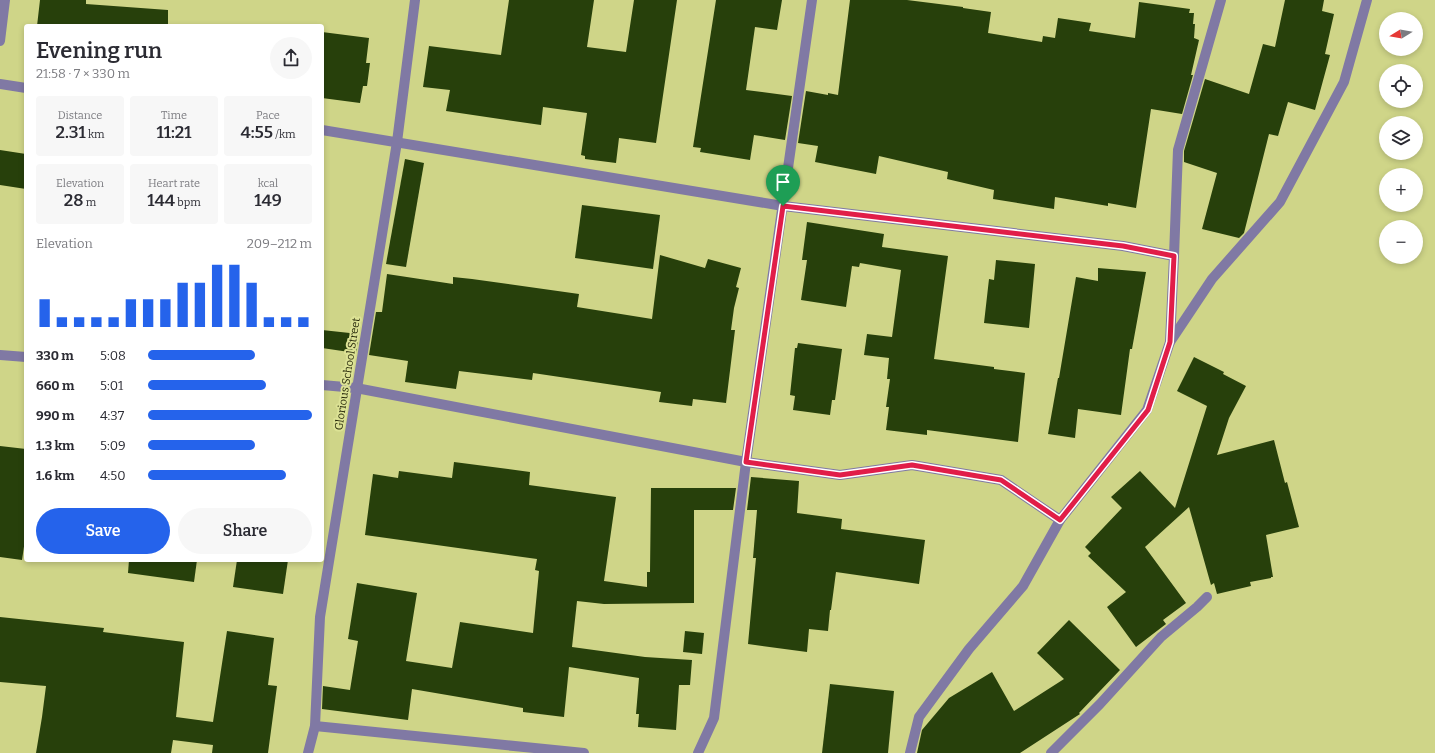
<!DOCTYPE html>
<html lang="en">
<head>
<meta charset="utf-8">
<style>
	body { margin:0; font-family:Bitter,serif; background:#f7f7f7; color:#2b2b33; height:100vh; display:flex; flex-direction:column; font-size:15px; white-space:nowrap }
	* { box-sizing:border-box; margin:0 }
	p { font-size:13px; color:#7c7c81 }
	.icon { flex:none; width:22px; height:22px; fill:none; stroke:currentColor; stroke-width:2; stroke-linecap:round; stroke-linejoin:round }
	.map { position:relative; flex:1; overflow:hidden }
	.drawer { position:absolute; left:24px; top:24px; width:300px; height:538px; display:flex; flex-direction:column; background:#fff; border-radius:4px; box-shadow:0 2px 6px #0003 }
	.drawer>* { flex:none }
	.needle { width:26px; rotate:259deg }
	.fabs { position:absolute; left:1379px; top:12px; display:grid; gap:8px }
	.fabs a { display:grid; place-items:center; width:44px; height:44px; border-radius:50%; background:#fff; box-shadow:0 2px 6px #0003; font-size:20px }
	.pin { position:absolute; display:grid; place-items:center; width:34px; height:34px; color:#fff; margin:-41px -17px; border-radius:50% 50% 50% 0; rotate:-45deg; box-shadow:0 0 4px #0007 }
	.pin .icon { rotate:45deg }
	.round { display:grid; place-items:center; flex:none; width:42px; height:42px; border-radius:21px; background:#f7f7f7 }
	.head { display:flex; align-items:center; justify-content:space-between; height:68px; padding:0 12px }
	h1 { font-size:22px; font-weight:600; line-height:30px }
	.stats { display:grid; grid-template-columns:repeat(3,1fr); gap:6px; height:68px; padding:4px 12px }
	.stats div { display:grid; align-content:center; border-radius:4px; background:#f7f7f7; text-align:center }
	.stats b { font-size:17px; font-weight:600 }
	.stats small { font-size:11px; font-weight:400 }
	.stats p { font-size:11px }
	.chart { height:112px; padding:8px 12px }
	.chart p { display:flex; justify-content:space-between }
	.chart svg { width:100%; height:72px; margin-top:4px; stroke:#2563eb; stroke-width:6 }
	.action { display:flex; gap:8px; margin-top:auto; padding:8px 12px }
	.action a { flex:1; height:46px; border-radius:24px; background:#2563eb; color:#fff; font-size:16px; font-weight:600; line-height:46px; text-align:center }
	.action a+a { background:#f7f7f7; color:#2b2b33 }
	ul { padding:0 12px; list-style:none; font-size:13px }
	li { display:grid; grid-template-columns:64px 48px 1fr; align-items:center; height:30px }
	li i { height:10px; border-radius:5px; background:#2563eb }
	.map>svg:first-child { display:block }
</style>
</head>
<body>
<div class="map">
<svg width="1435" height="753" viewBox="0 0 1435 753">
	<rect width="100%" height="100%" fill="#cfd588"/>
	<g fill="#27400b">
		<path d="M 40,0 L 86,0 L 86,4 L 168,10 L 168,26 L 37,26 Z"/>
		<path d="M 509,0 L 594,0 L 587,47 L 626,52 L 634,0 L 677,0 L 656,143 L 619,138 L 616,163 L 585,159 L 585,156 L 581,155 L 587,113 L 543,107 L 541,125 L 446,111 L 450,90 L 423,87 L 429,46 L 501,55 Z"/>
		<path d="M 716,0 L 782,0 L 777,30 L 755,27 L 746,90 L 792,96 L 785,140 L 754,135 L 750,160 L 700,152 L 701,148 L 693,147 Z"/>
		<path d="M 850,0 L 907,0 L 963,7 L 963,8 L 991,12 L 988,33 L 1042,42 L 1043,36 L 1055,38 L 1058,18 L 1091,23 L 1089,31 L 1135,38 L 1139,2 L 1190,9 L 1189,13 L 1194,13 L 1193,24 L 1195,24 L 1194,38 L 1199,40 L 1191,75 L 1193,75 L 1182,114 L 1151,109 L 1136,208 L 1108,203 L 1108,206 L 1055,197 L 1054,209 L 993,199 L 994,190 L 947,179 L 948,172 L 879,156 L 876,174 L 815,162 L 818,146 L 798,143 L 806,91 L 828,95 L 828,93 L 838,95 Z"/>
		<path d="M 1285,0 L 1324,0 L 1322,11 L 1334,14 L 1325,54 L 1330,55 L 1315,110 L 1288,102 L 1278,136 L 1269,134 L 1244,233 L 1239,238 L 1202,229 L 1217,173 L 1184,162 L 1184,151 L 1205,79 L 1249,94 L 1263,44 L 1275,47 Z"/>
		<path d="M 322,32 L 369,38 L 366,63 L 370,63 L 367,86 L 363,86 L 360,103 L 322,98 Z"/>
		<path d="M 0,150 L 26,154 L 26,189 L 0,185 Z"/>
		<path d="M 405,159 L 424,163 L 406,267 L 386,264 Z"/>
		<path d="M 582,205 L 660,215 L 653,269 L 575,258 Z"/>
		<path d="M 807,222 L 884,234 L 882,247 L 948,256 L 934,359 L 994,367 L 994,369 L 1025,373 L 1018,442 L 927,430 L 927,435 L 886,430 L 889,407 L 886,407 L 890,379 L 887,379 L 889,358 L 864,355 L 867,334 L 892,337 L 901,270 L 860,263 L 859,267 L 852,266 L 846,307 L 801,300 L 807,260 L 802,260 Z"/>
		<path d="M 660,255 L 705,268 L 708,259 L 741,268 L 736,287 L 739,288 L 734,308 L 731,330 L 735,330 L 726,403 L 693,399 L 692,406 L 659,402 L 661,392 L 533,373 L 532,380 L 459,371 L 456,389 L 405,382 L 408,361 L 369,355 L 376,312 L 382,312 L 387,274 L 453,284 L 453,277 L 472,279 L 579,294 L 577,307 L 652,319 Z"/>
		<path d="M 996,260 L 1035,264 L 1029,328 L 984,323 L 989,279 L 994,280 Z"/>
		<path d="M 1098,268 L 1146,272 L 1132,349 L 1130,349 L 1121,415 L 1078,409 L 1075,438 L 1048,434 L 1058,378 L 1059,378 L 1076,277 L 1098,281 Z"/>
		<path d="M 322,330 L 359,334 L 356,353 L 322,348 Z"/>
		<path d="M 798,343 L 842,349 L 835,400 L 832,400 L 830,415 L 793,410 L 795,396 L 790,395 L 795,348 L 797,348 Z"/>
		<path d="M 1194,357 L 1224,372 L 1223,374 L 1246,386 L 1229,418 L 1217,455 L 1274,440 L 1285,483 L 1287,482 L 1299,527 L 1266,535 L 1273,577 L 1271,577 L 1271,578 L 1250,582 L 1251,586 L 1217,594 L 1214,583 L 1211,585 L 1189,507 L 1145,547 L 1186,603 L 1163,620 L 1166,624 L 1136,647 L 1107,607 L 1126,592 L 1088,556 L 1091,553 L 1085,547 L 1122,508 L 1111,497 L 1140,471 L 1175,508 L 1207,406 L 1177,391 Z"/>
		<path d="M 0,446 L 26,449 L 26,533 L 22,560 L 0,557 Z"/>
		<path d="M 454,462 L 530,472 L 529,485 L 616,497 L 604,581 L 647,587 L 647,572 L 650,572 L 651,488 L 736,488 L 733,510 L 694,510 L 694,603 L 604,604 L 577,601 L 572,647 L 645,657 L 692,660 L 690,685 L 679,685 L 676,730 L 638,727 L 639,714 L 636,714 L 639,678 L 569,667 L 564,717 L 523,712 L 523,708 L 412,689 L 408,720 L 322,709 L 323,686 L 350,690 L 358,641 L 348,639 L 357,583 L 417,593 L 406,661 L 452,668 L 460,622 L 533,633 L 539,571 L 535,570 L 537,559 L 365,535 L 373,474 L 398,478 L 399,471 L 452,478 Z"/>
		<path d="M 751,477 L 799,481 L 797,513 L 842,519 L 841,529 L 925,540 L 919,584 L 836,572 L 831,610 L 830,610 L 828,631 L 809,629 L 807,652 L 748,644 L 756,558 L 753,558 L 757,510 L 747,510 Z"/>
		<path d="M 129,560 L 197,560 L 194,582 L 128,573 Z"/>
		<path d="M 237,560 L 288,560 L 283,594 L 233,587 Z"/>
		<path d="M 0,617 L 104,628 L 103,632 L 184,642 L 176,717 L 213,722 L 227,631 L 274,638 L 268,685 L 277,686 L 268,753 L 212,753 L 213,745 L 173,740 L 171,753 L 36,753 L 42,717 L 46,686 L 0,682 Z"/>
		<path d="M 1069,620 L 1120,670 L 1079,713 L 1080,714 L 1020,753 L 917,753 L 922,730 L 949,698 L 992,672 L 1014,711 L 1064,679 L 1037,653 Z"/>
		<path d="M 685,631 L 704,633 L 702,654 L 683,652 Z"/>
		<path d="M 830,684 L 894,691 L 888,753 L 822,753 Z"/>
	</g>
	<g fill="none" stroke-linecap="round" stroke-linejoin="round">
		<g stroke="#8079a4" stroke-width="10">
			<path d="M 0,41 L 5,0"/>
			<path d="M 0,84 L 26,88"/>
			<path d="M 322,130 L 783,206 L 1123,246 L 1174,256 L 1170,342 L 1147,410 L 1060,520 L 1023,586 L 969,649 L 919,717 L 910,753"/>
			<path d="M 1174,256 L 1178,150 L 1221,0"/>
			<path d="M 1170,342 L 1212,279 L 1280,202 L 1344,82 L 1367,0"/>
			<path d="M 0,355 L 26,357"/>
			<path d="M 322,385 L 356,388 L 746,462 L 840,475 L 912,465 L 1001,480 L 1060,520"/>
			<path d="M 315,726 L 584,753"/>
			<path d="M 308,753 L 315,726 L 320,617 L 397,142 L 415,0"/>
			<path d="M 698,753 L 714,718 L 746,462 L 812,0"/>
			<path d="M 1051,753 L 1100,704 L 1161,637 L 1197,607 L 1207,597"/>
		</g>
	</g>
	<g fill="none" stroke-linecap="round" stroke-linejoin="round">
		<defs>
			<path id="route" d="M 783,206 L 1123,246 L 1174,256 L 1170,342 L 1148,410 L 1060,520 L 1001,480 L 912,465 L 840,475 L 746,462 Z"/>
		</defs>
		<use href="#route" stroke="#fff" stroke-width="8"/>
		<use href="#route" stroke="#e11d48" stroke-width="5"/>
	</g>
	<g text-anchor="middle" stroke-width="4" stroke-linejoin="round" paint-order="stroke">
		<g font-size="11" fill="#282a0a" stroke="#dce295">
			<text transform="translate(347 374) rotate(-81)" y="4">Glorious School Street</text>
		</g>
	</g>
</svg>
<div class="fabs">
<a><svg class="needle" viewBox="-14 -14 28 28"><path d="M0-13l5 13h-10z" fill="#e53935"/><path d="M0 13l5-13h-10z" fill="#7c7c81"/></svg></a>
<a><svg class="icon" aria-label="locate" viewBox="0 0 24 24"><circle cx="12" cy="12" r="6"/><path d="M12 2v4M12 18v4M2 12h4M18 12h4"/></svg></a>
<a><svg class="icon" aria-label="layers" viewBox="0 0 24 24"><path d="M12 4l9 5-9 5-9-5zM3 14l9 5 9-5"/></svg></a>
<a>+</a>
<a>−</a>
</div>
<div class="pin" style="left:783px;top:206px;background:#1e9e55"><svg class="icon" aria-label="arrive" viewBox="0 0 24 24"><path d="M6 21V4h12l-3 4 3 4H6"/></svg></div>
<section class="drawer">
<div class="head"><div><h1>Evening run</h1><p>21:58 · 7 × 330 m</p></div><a class="round"><svg class="icon" aria-label="share" viewBox="0 0 24 24"><path d="M12 15V3M7 8l5-5 5 5M5 13v7h14v-7"/></svg></a></div>
<div class="stats">
<div><p>Distance</p><b>2.31<small> km</small></b></div>
<div><p>Time</p><b>11:21</b></div>
<div><p>Pace</p><b>4:55<small> /km</small></b></div>
</div>
<div class="stats">
<div><p>Elevation</p><b>28<small> m</small></b></div>
<div><p>Heart rate</p><b>144<small> bpm</small></b></div>
<div><p>kcal</p><b>149</b></div>
</div>
<div class="chart"><p><span>Elevation</span>209–212 m</p>
<svg viewBox="0 0 160 44" preserveAspectRatio="none"><path d="M5 44V27M15 44V38M25 44V38M35 44V38M45 44V38M55 44V27M65 44V27M75 44V27M85 44V17M95 44V17M105 44V6M115 44V6M125 44V17M135 44V38M145 44V38M155 44V38"/></svg>
</div>
<ul>
<li><b>330 m</b>5:08<i style="width:65%"></i></li>
<li><b>660 m</b>5:01<i style="width:72%"></i></li>
<li><b>990 m</b>4:37<i style="width:100%"></i></li>
<li><b>1.3 km</b>5:09<i style="width:65%"></i></li>
<li><b>1.6 km</b>4:50<i style="width:84%"></i></li>
</ul>
<div class="action"><a>Save</a><a>Share</a></div>
</section>
</div>
</body>
</html>
